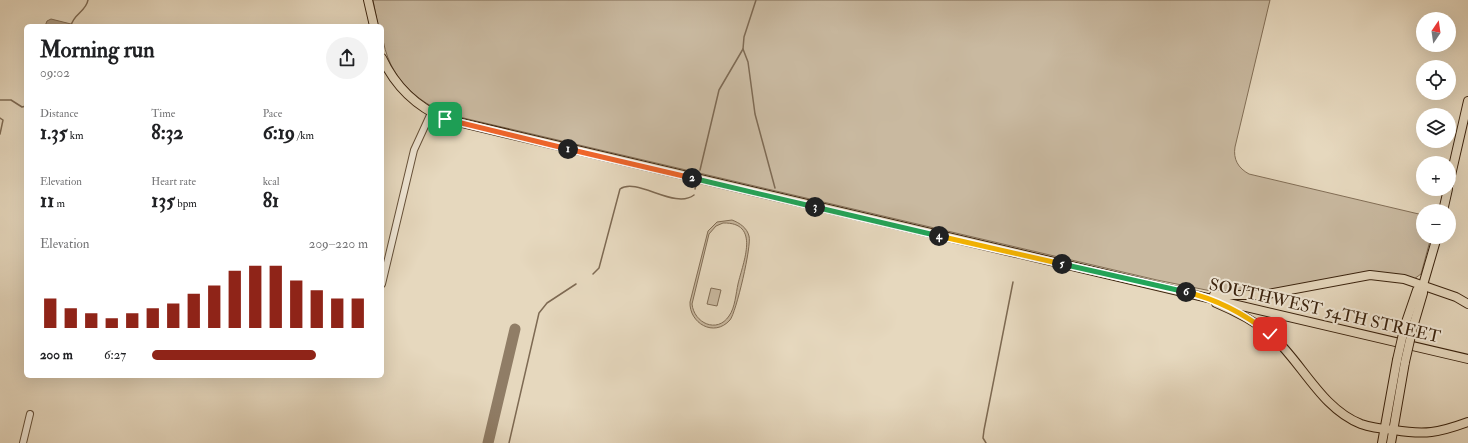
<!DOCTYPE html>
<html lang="en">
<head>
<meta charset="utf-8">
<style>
	body { margin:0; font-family:"IM FELL Double Pica",serif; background:#f2f2f2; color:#202124; height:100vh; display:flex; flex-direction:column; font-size:15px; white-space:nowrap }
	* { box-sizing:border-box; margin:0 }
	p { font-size:13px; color:#757577 }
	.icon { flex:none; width:22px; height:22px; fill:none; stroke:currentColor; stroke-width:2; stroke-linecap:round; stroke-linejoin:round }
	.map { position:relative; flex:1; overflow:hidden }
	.sheet { position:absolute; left:24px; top:24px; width:360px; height:354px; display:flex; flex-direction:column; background:#fff; border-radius:6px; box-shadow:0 4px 16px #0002 }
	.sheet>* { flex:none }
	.needle { width:26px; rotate:13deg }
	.tools { position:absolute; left:1416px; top:12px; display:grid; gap:8px }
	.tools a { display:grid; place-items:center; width:40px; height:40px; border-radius:50%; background:#fff; box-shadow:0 4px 16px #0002; font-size:20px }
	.pin { position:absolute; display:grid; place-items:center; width:34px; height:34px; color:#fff; margin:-17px; border-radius:8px; box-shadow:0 2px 6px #0006 }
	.km { position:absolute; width:20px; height:20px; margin:-10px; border-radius:50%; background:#222; color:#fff; font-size:11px; line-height:20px; text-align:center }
	.round { display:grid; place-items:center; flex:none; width:42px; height:42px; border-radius:21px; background:#f2f2f2 }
	.head { display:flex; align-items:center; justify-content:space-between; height:68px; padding:0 16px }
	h1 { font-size:22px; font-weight:700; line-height:30px }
	.metrics { display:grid; grid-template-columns:repeat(3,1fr); gap:6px; height:68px; padding:4px 16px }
	.metrics div { display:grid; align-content:center }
	.metrics b { font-size:20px; font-weight:700 }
	.metrics small { font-size:11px; font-weight:400 }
	.metrics p { font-size:11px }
	.chart { height:112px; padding:8px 16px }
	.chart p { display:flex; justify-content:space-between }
	.chart svg { width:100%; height:72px; margin-top:4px; stroke:#8f2418; stroke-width:6 }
	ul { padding:0 16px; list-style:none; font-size:13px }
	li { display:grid; grid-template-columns:64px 48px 1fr; align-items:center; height:30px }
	li i { height:10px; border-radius:5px; background:#8f2418 }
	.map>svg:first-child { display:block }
</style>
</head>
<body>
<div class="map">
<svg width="1468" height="443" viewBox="0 0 1468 443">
	<rect width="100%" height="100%" fill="#e6d8be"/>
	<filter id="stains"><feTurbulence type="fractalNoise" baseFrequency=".005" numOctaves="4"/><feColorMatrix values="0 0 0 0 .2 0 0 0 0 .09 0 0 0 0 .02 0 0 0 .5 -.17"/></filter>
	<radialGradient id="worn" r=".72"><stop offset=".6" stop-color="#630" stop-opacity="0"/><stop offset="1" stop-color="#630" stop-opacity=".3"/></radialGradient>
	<g fill="#c9b9a0" stroke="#826e56" fill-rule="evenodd">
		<path d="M 373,0 L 1270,0 L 1235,147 C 1233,159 1238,168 1249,174 L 1423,215 L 1423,237 L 1431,237 L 1421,274 L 1414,279 L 1391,274 L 1265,293 L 1216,292 L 1157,280 L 455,116 C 414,104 382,70 382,26 L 378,26 Z"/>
		<path d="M 732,220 C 740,223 747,228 749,236 C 752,245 736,313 730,320 C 714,338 689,323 690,302 L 708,231 L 717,222 ZM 723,223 C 761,222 743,262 738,284 C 736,293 735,308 729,316 C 717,334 694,323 692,304 L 709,234 L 716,226 Z"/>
		<path d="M 711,288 L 721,290 L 717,306 L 707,304 Z"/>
	</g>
	<path fill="#ac9a82" stroke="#7e6a53" d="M 51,19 L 71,24 L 73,26 L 45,26 L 47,21 Z"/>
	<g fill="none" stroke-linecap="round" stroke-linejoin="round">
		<g stroke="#7e6a53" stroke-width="1.5">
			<path d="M 71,26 C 73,14 86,12 88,0"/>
			<path d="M 743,49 L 748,62 L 755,114 L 775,188"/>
			<path d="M 0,100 L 11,100 L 22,107 L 26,106"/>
			<path d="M 0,118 L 3,120 L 0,134"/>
			<path d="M 700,170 L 719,90 L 743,49 L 744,37 L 756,0"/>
			<path d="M 695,189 L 696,185"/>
			<path d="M 593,274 L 599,268 L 620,189 C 637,177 675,210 694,195"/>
			<path d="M 509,443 L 539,313 L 547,303 L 576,284"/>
			<path d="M 986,443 L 983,438 L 984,430 L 1013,282"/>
		</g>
		<path stroke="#907d66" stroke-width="11" d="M 488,443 L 515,329"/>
		<defs>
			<g id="minor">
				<path d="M 382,284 L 414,150 L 431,113"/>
				<path d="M 23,443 L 30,414"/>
			</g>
			<g id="major">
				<path d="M 368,0 L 374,26"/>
				<path d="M 382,58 C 395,86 417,107 445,119 L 1468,359"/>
				<path d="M 1449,184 L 1468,101"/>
				<path d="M 1443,211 L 1448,189"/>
				<path d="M 1214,295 L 1263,295 L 1370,275 L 1404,279 L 1456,297 L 1468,304"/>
				<path d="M 1216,303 C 1235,311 1253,320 1269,333 C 1301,360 1320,408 1361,424 C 1372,428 1383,429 1394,430 C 1425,435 1438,433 1468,422"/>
				<path d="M 1405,325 L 1417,290 L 1423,285"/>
				<path d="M 1413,327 L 1423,293 L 1423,285 L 1437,237"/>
				<path d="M 1382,443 L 1397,360"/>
				<path d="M 1391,443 L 1405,362"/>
			</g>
		</defs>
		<use href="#minor" stroke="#655039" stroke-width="8"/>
		<use href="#major" stroke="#3a220d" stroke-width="10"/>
		<use href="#minor" stroke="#efe6d5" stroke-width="6"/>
		<use href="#major" stroke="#e6d8be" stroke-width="8"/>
		<defs>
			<g id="major-bridge">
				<path d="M 1397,360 L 1405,325"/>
				<path d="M 1405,362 L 1413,327"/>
			</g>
		</defs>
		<use href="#major-bridge" stroke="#3a220d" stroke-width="10" stroke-linecap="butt"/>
		<use href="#major-bridge" stroke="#e6d8be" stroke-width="8"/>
	</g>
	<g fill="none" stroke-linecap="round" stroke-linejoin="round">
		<defs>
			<path id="split-1" d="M 445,119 L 568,149"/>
			<path id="split-2" d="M 568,149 L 692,178"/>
			<path id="split-3" d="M 692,178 L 815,207"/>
			<path id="split-4" d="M 815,207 L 939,236"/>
			<path id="split-5" d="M 939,236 L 1062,264"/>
			<path id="split-6" d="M 1062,264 L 1186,292"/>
			<path id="split-7" d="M 1186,292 C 1216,299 1246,315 1270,334"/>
		</defs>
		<use href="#split-1" stroke="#fff" stroke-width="8"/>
		<use href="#split-2" stroke="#fff" stroke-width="8"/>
		<use href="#split-3" stroke="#fff" stroke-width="8"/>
		<use href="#split-4" stroke="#fff" stroke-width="8"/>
		<use href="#split-5" stroke="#fff" stroke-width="8"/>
		<use href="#split-6" stroke="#fff" stroke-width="8"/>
		<use href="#split-7" stroke="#fff" stroke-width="8"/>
		<use href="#split-1" stroke="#f0652b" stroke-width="5"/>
		<use href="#split-2" stroke="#f0652b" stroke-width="5"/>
		<use href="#split-3" stroke="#22a559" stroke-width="5"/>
		<use href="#split-4" stroke="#22a559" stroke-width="5"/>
		<use href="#split-5" stroke="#f5b400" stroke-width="5"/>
		<use href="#split-6" stroke="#22a559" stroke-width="5"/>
		<use href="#split-7" stroke="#f5b400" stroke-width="5"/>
	</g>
	<g text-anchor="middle" stroke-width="4" stroke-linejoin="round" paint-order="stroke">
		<g font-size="17" fill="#3a220d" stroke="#efe6d5">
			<text transform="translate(1325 310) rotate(13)" y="6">SOUTHWEST 54TH STREET</text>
		</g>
	</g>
	<rect width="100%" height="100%" filter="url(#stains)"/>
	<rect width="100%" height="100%" fill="url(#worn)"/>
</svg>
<div class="tools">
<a><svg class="needle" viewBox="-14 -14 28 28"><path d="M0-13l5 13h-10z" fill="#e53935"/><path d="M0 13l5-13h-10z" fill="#757577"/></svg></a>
<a><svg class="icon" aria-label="locate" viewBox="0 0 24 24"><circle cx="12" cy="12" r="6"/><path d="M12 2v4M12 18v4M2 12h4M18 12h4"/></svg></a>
<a><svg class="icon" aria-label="layers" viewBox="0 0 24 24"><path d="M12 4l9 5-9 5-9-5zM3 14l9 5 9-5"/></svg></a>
<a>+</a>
<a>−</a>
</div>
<div class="pin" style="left:445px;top:119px;background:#1e9e55"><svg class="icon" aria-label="arrive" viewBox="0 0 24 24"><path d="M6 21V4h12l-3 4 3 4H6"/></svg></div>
<div class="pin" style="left:1270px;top:334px;background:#d93025"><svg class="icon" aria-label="check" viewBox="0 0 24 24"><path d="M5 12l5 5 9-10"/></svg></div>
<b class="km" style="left:568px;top:149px">1</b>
<b class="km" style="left:692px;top:178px">2</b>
<b class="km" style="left:815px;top:207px">3</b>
<b class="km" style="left:939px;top:236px">4</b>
<b class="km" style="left:1062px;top:264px">5</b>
<b class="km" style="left:1186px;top:292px">6</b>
<section class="sheet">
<div class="head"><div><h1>Morning run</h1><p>09:02</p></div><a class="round"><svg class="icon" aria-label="share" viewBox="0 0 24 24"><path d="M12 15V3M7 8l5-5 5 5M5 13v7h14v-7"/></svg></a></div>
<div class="metrics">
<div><p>Distance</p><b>1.35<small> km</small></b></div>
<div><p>Time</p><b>8:32</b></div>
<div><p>Pace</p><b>6:19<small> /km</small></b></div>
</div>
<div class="metrics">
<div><p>Elevation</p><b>11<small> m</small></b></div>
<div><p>Heart rate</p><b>135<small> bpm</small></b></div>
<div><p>kcal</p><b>81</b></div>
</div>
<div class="chart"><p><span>Elevation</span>209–220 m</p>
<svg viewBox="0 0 160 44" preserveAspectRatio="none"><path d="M5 44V26M15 44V32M25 44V35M35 44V38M45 44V35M55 44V32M65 44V29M75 44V23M85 44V18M95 44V9M105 44V6M115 44V6M125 44V15M135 44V21M145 44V26M155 44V26"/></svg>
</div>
<ul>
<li><b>200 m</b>6:27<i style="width:76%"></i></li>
</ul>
</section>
</div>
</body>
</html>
